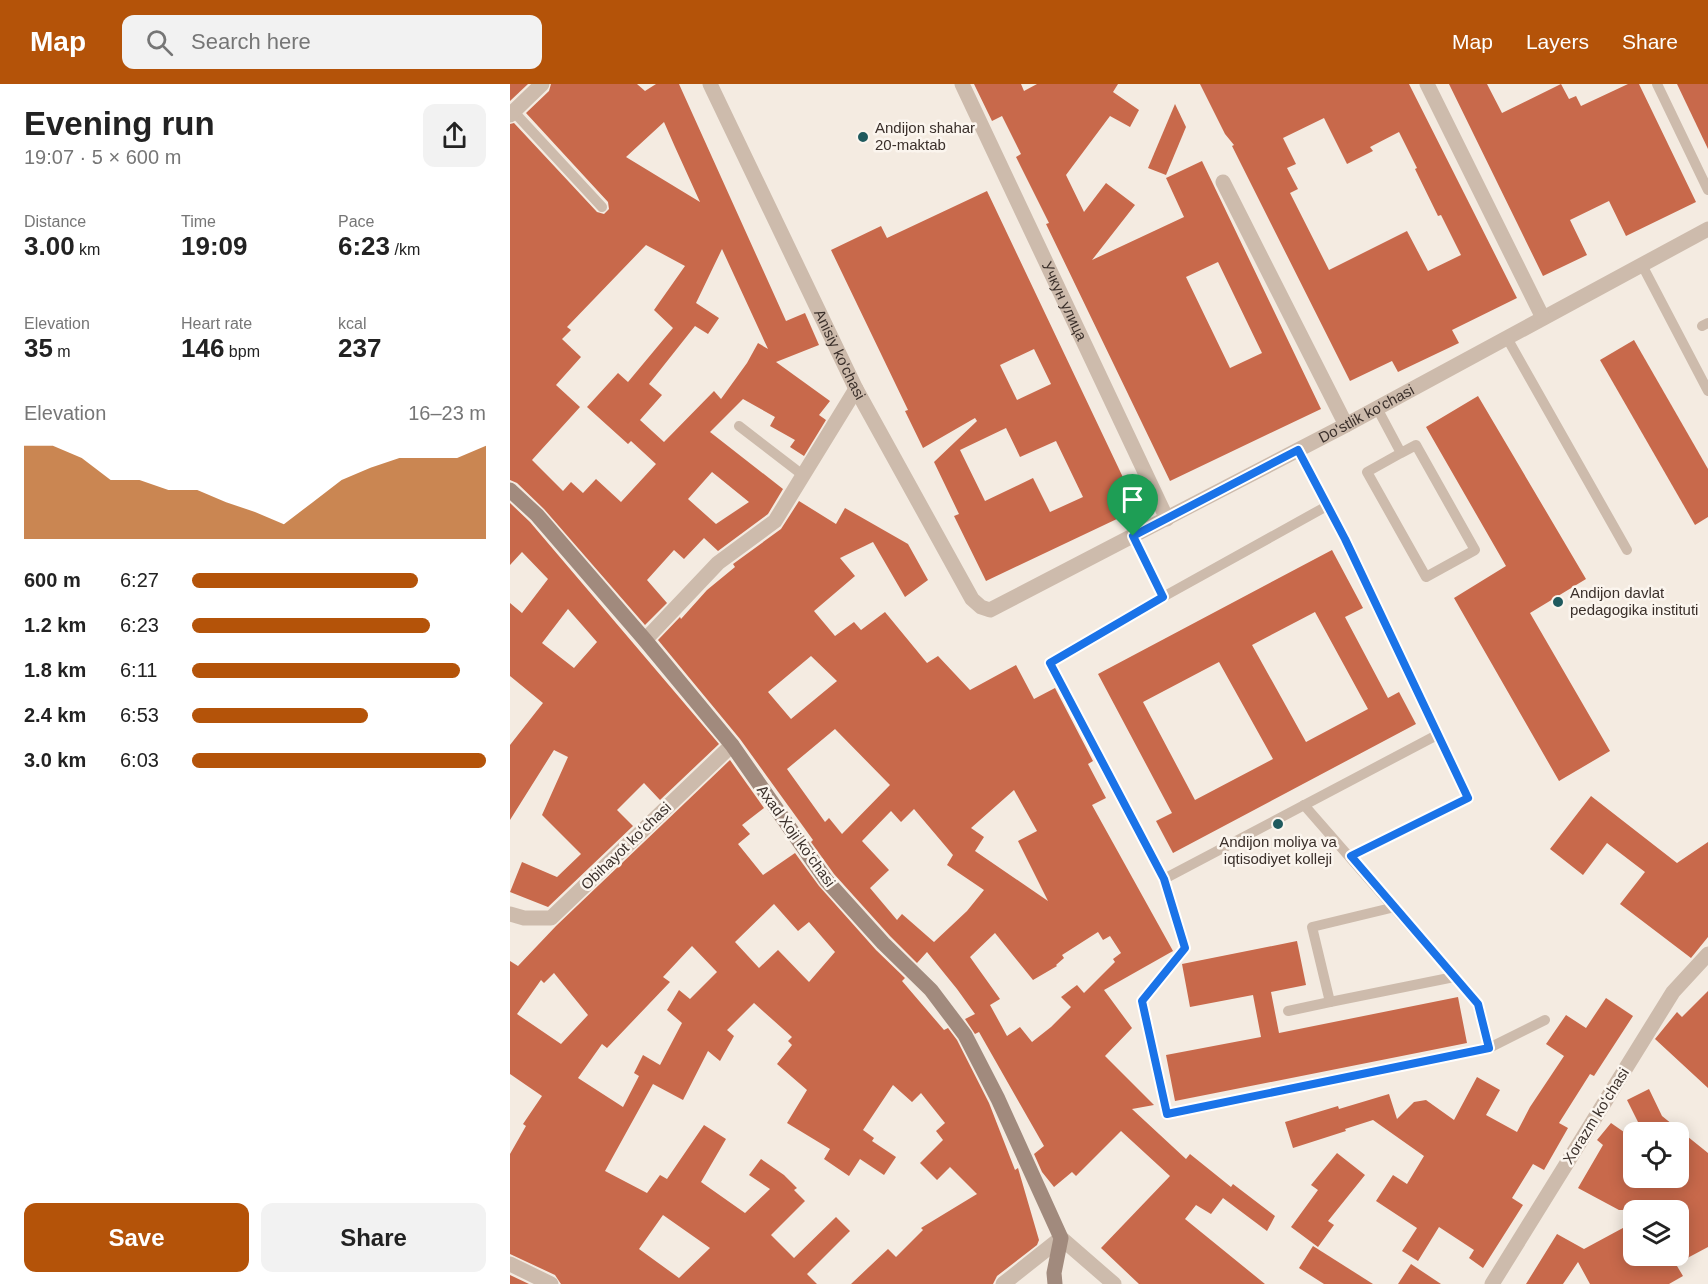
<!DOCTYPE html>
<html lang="en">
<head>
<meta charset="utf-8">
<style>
	body { margin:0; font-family:Helvetica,sans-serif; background:#f2f2f2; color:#222; height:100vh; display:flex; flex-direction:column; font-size:22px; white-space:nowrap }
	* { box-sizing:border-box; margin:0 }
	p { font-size:20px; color:#767676 }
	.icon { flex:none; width:33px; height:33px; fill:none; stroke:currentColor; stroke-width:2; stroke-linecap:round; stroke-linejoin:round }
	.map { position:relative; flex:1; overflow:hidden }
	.sheet { display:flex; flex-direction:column; background:#fff; width:510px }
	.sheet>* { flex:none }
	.buttons { position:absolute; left:1113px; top:1038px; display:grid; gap:12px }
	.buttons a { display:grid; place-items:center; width:66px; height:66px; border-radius:12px; background:#fff; box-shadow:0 3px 15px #0003; font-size:30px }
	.pin { position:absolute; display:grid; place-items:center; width:51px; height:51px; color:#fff; margin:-62px -26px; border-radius:50% 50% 50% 0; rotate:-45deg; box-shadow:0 0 6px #0007 }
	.pin .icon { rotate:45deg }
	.round { display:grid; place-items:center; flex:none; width:63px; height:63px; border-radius:12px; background:#f2f2f2 }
	.headline { display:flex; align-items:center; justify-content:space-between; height:102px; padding:0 24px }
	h1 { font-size:33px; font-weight:700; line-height:45px }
	.metrics { display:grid; grid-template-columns:repeat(3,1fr); gap:9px; height:102px; padding:6px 24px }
	.metrics div { display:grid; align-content:center }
	.metrics b { font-size:26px; font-weight:700 }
	.metrics small { font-size:16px; font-weight:400 }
	.metrics p { font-size:16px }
	.chart { height:168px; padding:12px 24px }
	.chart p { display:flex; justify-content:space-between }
	.chart svg { width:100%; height:108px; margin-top:6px; fill:#b45309; opacity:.7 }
	.primary-button { display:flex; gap:12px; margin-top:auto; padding:12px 24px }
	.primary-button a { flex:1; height:69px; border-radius:12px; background:#b45309; color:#fff; font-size:24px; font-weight:700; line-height:69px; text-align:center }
	.primary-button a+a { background:#f2f2f2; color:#222 }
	ul { padding:0 24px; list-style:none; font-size:20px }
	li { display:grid; grid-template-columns:96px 72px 1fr; align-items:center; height:45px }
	li i { height:15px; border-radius:8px; background:#b45309 }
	header { display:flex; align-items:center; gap:36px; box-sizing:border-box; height:84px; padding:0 30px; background:#b45309; color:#fff }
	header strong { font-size:28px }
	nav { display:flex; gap:33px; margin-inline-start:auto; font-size:21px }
	.search { width:420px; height:54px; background:#f2f2f2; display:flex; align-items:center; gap:15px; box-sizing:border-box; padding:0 21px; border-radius:12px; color:#767676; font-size:22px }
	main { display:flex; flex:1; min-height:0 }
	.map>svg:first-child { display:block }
</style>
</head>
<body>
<header>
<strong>Map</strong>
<div class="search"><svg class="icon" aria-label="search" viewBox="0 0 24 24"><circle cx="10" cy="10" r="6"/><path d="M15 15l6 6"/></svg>Search here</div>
<nav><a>Map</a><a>Layers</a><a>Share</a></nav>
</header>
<main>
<section class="sheet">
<div class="headline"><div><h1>Evening run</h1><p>19:07 · 5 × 600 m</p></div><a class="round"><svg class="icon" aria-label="share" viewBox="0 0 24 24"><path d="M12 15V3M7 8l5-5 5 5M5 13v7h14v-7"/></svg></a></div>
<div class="metrics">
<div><p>Distance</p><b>3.00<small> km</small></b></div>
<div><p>Time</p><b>19:09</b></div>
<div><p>Pace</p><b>6:23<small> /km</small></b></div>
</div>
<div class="metrics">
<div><p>Elevation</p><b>35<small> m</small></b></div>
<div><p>Heart rate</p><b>146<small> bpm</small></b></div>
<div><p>kcal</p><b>237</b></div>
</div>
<div class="chart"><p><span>Elevation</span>16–23 m</p>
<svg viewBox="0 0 160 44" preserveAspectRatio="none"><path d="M0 44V6L10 6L20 11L30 20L40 20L50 24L60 24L70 29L80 33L90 38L100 29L110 20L120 15L130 11L140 11L150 11L160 6V44z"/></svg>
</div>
<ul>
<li><b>600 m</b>6:27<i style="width:77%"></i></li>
<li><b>1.2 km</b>6:23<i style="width:81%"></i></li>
<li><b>1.8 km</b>6:11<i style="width:91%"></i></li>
<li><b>2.4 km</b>6:53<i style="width:60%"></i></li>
<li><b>3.0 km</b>6:03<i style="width:100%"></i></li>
</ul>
<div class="primary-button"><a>Save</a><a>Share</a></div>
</section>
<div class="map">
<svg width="1198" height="1200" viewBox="0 0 1198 1200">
	<rect width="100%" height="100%" fill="#f4ebe1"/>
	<g fill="#c8694b" fill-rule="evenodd">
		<path d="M 0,0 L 18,0 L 0,17 Z"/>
		<path d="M 41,0 L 127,0 L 135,7 L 146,0 L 169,0 L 276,237 L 295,229 L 309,261 L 266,278 L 320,317 L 309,331 L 316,336 L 294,372 L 280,363 L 285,356 L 260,342 L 265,333 L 233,315 L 200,348 L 273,405 L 258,430 L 208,467 L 194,454 L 174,475 L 164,466 L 137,496 L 157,519 L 135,541 L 34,425 L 7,399 L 0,396 L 0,40 L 4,39 L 87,128 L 94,130 L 99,125 L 98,118 L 16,29 L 39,7 ZM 154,38 L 165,63 L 190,118 L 116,73 ZM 136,161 L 175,182 L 144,226 L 163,244 L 118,298 L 108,289 L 77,323 L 118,360 L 121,357 L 146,380 L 111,418 L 86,395 L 73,409 L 61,398 L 53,407 L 22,376 L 70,323 L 46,301 L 71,273 L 52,255 L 61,246 L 57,243 ZM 212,165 L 258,265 L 248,259 L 237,279 L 211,315 L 204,307 L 154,358 L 130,336 L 152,311 L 139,300 L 185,242 L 198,250 L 209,234 L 186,219 ZM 202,388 L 239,418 L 206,440 L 178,415 Z"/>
		<path d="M 464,0 L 511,0 L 514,7 L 527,0 L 608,0 L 603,8 L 629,26 L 620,43 L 600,32 L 556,91 L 574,128 L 596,99 L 625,121 L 582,176 L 674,133 L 656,94 L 692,77 L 811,325 L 660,397 L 536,140 L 539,139 L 506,73 L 511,70 L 492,32 L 482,37 ZM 708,178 L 752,269 L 720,284 L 676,193 Z"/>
		<path d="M 690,0 L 899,0 L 1007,214 L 942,246 L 949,259 L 888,288 L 882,277 L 840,297 L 722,62 L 724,61 L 715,50 ZM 814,34 L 837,80 L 863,67 L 860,63 L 889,48 L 907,84 L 905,85 L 928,132 L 931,131 L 951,171 L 918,187 L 897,147 L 819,186 L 780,109 L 788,105 L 777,84 L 786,80 L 773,54 Z"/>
		<path d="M 939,0 L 977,0 L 992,29 L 1051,0 L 1059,15 L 1066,12 L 1071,22 L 1118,0 L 1129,0 L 1186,118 L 1116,152 L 1099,117 L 1060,136 L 1077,171 L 1033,192 Z"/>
		<path d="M 1167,0 L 1198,0 L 1198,65 Z"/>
		<path d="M 665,20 L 676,43 L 656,91 L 638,84 Z"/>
		<path d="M 477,107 L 628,425 L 476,497 L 444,432 L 449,430 L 424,378 L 467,337 L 465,334 L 413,364 L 395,327 L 398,326 L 321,166 L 371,142 L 377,154 ZM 524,265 L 541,300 L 507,316 L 490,281 ZM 496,344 L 510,373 L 546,357 L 573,413 L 540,428 L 523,394 L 475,417 L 450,366 Z"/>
		<path d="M 1124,256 L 1198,385 L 1198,433 L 1185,441 L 1090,276 Z"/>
		<path d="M 968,312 L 1076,495 L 1020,529 L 1100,667 L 1049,697 L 944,514 L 996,482 L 916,343 Z"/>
		<path d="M 289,417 L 326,440 L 335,424 L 398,460 L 418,496 L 395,513 L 363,458 L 330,474 L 345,492 L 304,527 L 325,552 L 344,538 L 351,546 L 375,528 L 417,579 L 428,572 L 460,606 L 506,581 L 524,615 L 545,604 L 583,677 L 578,680 L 596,714 L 582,721 L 663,867 L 594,906 L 622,944 L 595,972 L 644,1021 L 622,1025 L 676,1075 L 680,1070 L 721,1103 L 723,1100 L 765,1132 L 757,1147 L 713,1114 L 701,1130 L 686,1121 L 675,1135 L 755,1200 L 629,1200 L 591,1164 L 660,1092 L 611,1047 L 566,1092 L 562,1088 L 544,1103 L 532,1088 L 524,1070 L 534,1062 L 469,948 L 465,950 L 455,935 L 465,930 L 447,905 L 417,868 L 407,879 L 380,852 L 324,790 L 301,758 L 303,756 L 230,655 L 148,556 L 170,533 L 171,535 L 197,506 L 225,483 L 223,480 L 271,445 ZM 301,572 L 327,597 L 281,635 L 258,608 ZM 325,645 L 380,701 L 332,750 L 319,734 L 315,738 L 277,685 ZM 504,706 L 527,747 L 508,757 L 538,817 L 465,767 L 474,753 L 461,744 ZM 404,725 L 443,771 L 437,781 L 474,806 L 457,827 L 424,858 L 392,830 L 387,836 L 360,804 L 379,786 L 352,757 L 381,727 L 391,738 ZM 588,848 L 593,856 L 600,852 L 611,869 L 603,875 L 605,878 L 574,909 L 567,901 L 551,913 L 561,923 L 541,943 L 522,958 L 510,943 L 497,952 L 480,921 L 490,915 L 460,873 L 485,849 L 523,896 L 547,882 L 546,881 L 554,874 L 552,871 Z"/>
		<path d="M 0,419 L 20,438 L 209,660 L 150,716 L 134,699 L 107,726 L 123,742 L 38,823 L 0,808 L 12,778 L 47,793 L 71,770 L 32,731 L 58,673 L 44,666 L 0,736 L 0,661 L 33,619 L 0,592 L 0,519 L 12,529 L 38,495 L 12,468 L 0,481 ZM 58,525 L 87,558 L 64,584 L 32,559 Z"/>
		<path d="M 822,466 L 853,524 L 835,533 L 878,614 L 889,608 L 906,640 L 663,769 L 646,737 L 662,729 L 588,590 ZM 805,528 L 858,625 L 796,658 L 742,561 ZM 709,578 L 763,675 L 685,716 L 633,618 Z"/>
		<path d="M 220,676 L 254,724 L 232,741 L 240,750 L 228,760 L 253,791 L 285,769 L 309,802 L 366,866 L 395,894 L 392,897 L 434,946 L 438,944 L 447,956 L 479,1019 L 505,1086 L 508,1084 L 529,1156 L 527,1161 L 487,1192 L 483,1200 L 341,1200 L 378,1165 L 386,1173 L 413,1146 L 411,1144 L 467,1110 L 440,1083 L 427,1096 L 410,1079 L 433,1056 L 426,1047 L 435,1039 L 411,1009 L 402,1018 L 383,1001 L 353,1046 L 364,1054 L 362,1057 L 386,1073 L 374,1091 L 350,1075 L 339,1092 L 314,1075 L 320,1065 L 277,1039 L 297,1006 L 267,980 L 282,961 L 278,957 L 282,953 L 244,919 L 217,946 L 224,952 L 210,977 L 198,967 L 173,1016 L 143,1000 L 95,1087 L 137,1109 L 150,1091 L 157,1095 L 194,1041 L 216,1055 L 191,1098 L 235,1129 L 260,1105 L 239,1091 L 251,1075 L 274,1091 L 287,1104 L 284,1106 L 295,1117 L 261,1151 L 284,1174 L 326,1133 L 340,1147 L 297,1190 L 307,1200 L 51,1200 L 45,1191 L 0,1170 L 0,1070 L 16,1042 L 13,1040 L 32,1012 L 0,990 L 0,877 L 8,882 L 46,842 ZM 264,820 L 288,847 L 299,838 L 325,868 L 299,898 L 268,866 L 249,884 L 225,858 ZM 182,862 L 207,888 L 180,915 L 169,906 L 157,926 L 172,939 L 150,981 L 133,971 L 124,989 L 129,992 L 113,1023 L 68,994 L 92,960 L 97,964 L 160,898 L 153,893 ZM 44,889 L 78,931 L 51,960 L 7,930 L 31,896 L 34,899 ZM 153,1131 L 200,1164 L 169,1194 L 129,1165 Z"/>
		<path d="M 1081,712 L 1167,779 L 1198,758 L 1198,853 L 1181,874 L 1110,820 L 1135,788 L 1097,759 L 1073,791 L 1040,765 Z"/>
		<path d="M 787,857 L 796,901 L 761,908 L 769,949 L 948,913 L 957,959 L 665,1017 L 656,971 L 751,953 L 743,911 L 680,923 L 672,880 Z"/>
		<path d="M 1198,907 L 1198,1004 L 1145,955 L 1167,928 L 1172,933 Z"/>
		<path d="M 1096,914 L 1123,932 L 1084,992 L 1080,990 L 1049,1039 L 1058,1044 L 1034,1086 L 1023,1080 L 1002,1114 L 1013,1121 L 973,1184 L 959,1174 L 964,1166 L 929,1143 L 908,1177 L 892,1167 L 907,1144 L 866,1117 L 883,1091 L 897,1100 L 914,1072 L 863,1036 L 835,1045 L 836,1047 L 783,1064 L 775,1038 L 828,1022 L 829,1025 L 879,1010 L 887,1035 L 904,1018 L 916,1016 L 944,1036 L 967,993 L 990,1006 L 976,1031 L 1007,1048 L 1020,1023 L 1054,972 L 1036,960 L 1056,931 L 1076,944 Z"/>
		<path d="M 1139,1005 L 1152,1032 L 1198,1069 L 1198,1163 L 1168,1179 L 1168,1126 L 1109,1126 L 1068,1104 L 1093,1061 L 1087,1056 L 1101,1039 L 1124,1055 L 1124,1094 L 1168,1094 L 1168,1048 L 1133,1048 L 1117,1016 Z"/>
		<path d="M 827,1069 L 855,1091 L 818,1137 L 824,1141 L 808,1163 L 781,1143 L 808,1106 L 801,1101 Z"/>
		<path d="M 1124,1138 L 1124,1172 L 1161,1172 L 1173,1192 L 1159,1200 L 1080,1200 L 1068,1178 L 1053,1200 L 1016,1200 L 1047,1150 L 1074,1165 Z"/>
		<path d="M 803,1162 L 863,1200 L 814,1200 L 789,1184 Z"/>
		<path d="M 901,1180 L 931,1200 L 888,1200 Z"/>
		<path d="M 0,1191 L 19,1200 L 0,1200 Z"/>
	</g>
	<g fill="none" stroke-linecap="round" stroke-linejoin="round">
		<g stroke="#cdbbac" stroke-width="10">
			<path d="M 1147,0 L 1198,106"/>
			<path d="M 4,28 L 92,123"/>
			<path d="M 1132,181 L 1198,307"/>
			<path d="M 1192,242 L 1198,239"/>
			<path d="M 997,254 L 1117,466"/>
			<path d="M 867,324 L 891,369 L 906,361 L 965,466 L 916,493 L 857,388 L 891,369"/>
			<path d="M 229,342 L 294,392"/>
			<path d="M 788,366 L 835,455 L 958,714 L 841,773"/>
			<path d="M 817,422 L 653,513 L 540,579 L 654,795 L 675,864 L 632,917 L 657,1030 L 979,964 L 1035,936"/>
			<path d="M 623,452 L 653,513"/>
			<path d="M 794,721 L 967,919 L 979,964"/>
			<path d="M 654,795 L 927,651"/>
			<path d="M 885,823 L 802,843 L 820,918 L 944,893"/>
			<path d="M 778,927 L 820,918"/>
		</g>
		<g stroke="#cdbbac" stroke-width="15">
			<path id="s1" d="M 200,0 L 346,305 L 462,515 L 471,523 L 480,526 L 836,341 L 1198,145"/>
			<path id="s2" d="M 452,0 L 657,435"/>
			<path d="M 917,0 L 1033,234"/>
			<path d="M 0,31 L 32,0"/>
			<path d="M 713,98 L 836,341"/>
			<path d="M 135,556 L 208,479 L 265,437 L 346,305"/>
			<path d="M 0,830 L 14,834 L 41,834 L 222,661"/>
			<path d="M 0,1180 L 41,1200"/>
			<path d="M 493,1200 L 551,1154 L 604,1200"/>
			<path d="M 982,1200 L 1163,908 L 1198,870"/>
		</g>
		<path stroke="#a18a7d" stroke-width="15" d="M 0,406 L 27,431 L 135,556 L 222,661 L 316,796 L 373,859 L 421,906 L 455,951 L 488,1015 L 551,1154 L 544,1189 L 545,1200"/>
	</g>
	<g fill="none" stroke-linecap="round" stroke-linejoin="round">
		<defs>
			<path id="route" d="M 788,366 L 835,455 L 958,714 L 841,772 L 968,920 L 979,964 L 657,1030 L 632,917 L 675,864 L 654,795 L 540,579 L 653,513 L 623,452 Z"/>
		</defs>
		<use href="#route" stroke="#fff" stroke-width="12"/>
		<use href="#route" stroke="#1a73e8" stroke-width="8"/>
	</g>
	<g fill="#1f5a5e" stroke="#fbf5ee" stroke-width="2">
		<circle cx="353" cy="53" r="6"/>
		<circle cx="1048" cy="518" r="6"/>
		<circle cx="768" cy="740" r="6"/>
	</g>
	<g text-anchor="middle" stroke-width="5" stroke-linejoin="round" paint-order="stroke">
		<g font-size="15" fill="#3b302b" stroke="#fbf5ee" text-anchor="start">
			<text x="365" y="49">Andijon shahar<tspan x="365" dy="17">20-maktab</tspan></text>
			<text x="1060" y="514">Andijon davlat<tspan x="1060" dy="17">pedagogika instituti</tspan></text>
			<text x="768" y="763" text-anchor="middle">Andijon moliya va<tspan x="768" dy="17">iqtisodiyet kolleji</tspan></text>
		</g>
		<g font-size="15" fill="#3b302b" stroke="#fbf5ee">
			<text dy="5" stroke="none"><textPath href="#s2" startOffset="240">Учкун улица</textPath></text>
			<text dy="5" stroke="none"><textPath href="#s1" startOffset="300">Anisiy ko'chasi</textPath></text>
			<text dy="5" stroke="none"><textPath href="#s1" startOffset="1024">Do'stlik ko'chasi</textPath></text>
			<text transform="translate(286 752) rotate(54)" y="5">Axad Xoji koʻchasi</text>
			<text transform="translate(116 762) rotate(-44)" y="5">Obihayot koʻchasi</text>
			<text transform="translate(1086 1032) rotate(-58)" y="5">Xorazm koʻchasi</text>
		</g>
	</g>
</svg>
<div class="buttons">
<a><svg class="icon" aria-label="locate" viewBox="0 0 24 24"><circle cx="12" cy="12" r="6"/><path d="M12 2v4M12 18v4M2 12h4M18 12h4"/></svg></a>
<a><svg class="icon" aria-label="layers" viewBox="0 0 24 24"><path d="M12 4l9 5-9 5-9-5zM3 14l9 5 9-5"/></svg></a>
</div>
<div class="pin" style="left:623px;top:452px;background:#1e9e55"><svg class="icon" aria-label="arrive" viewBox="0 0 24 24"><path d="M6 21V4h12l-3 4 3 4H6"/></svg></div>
</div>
</main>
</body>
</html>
